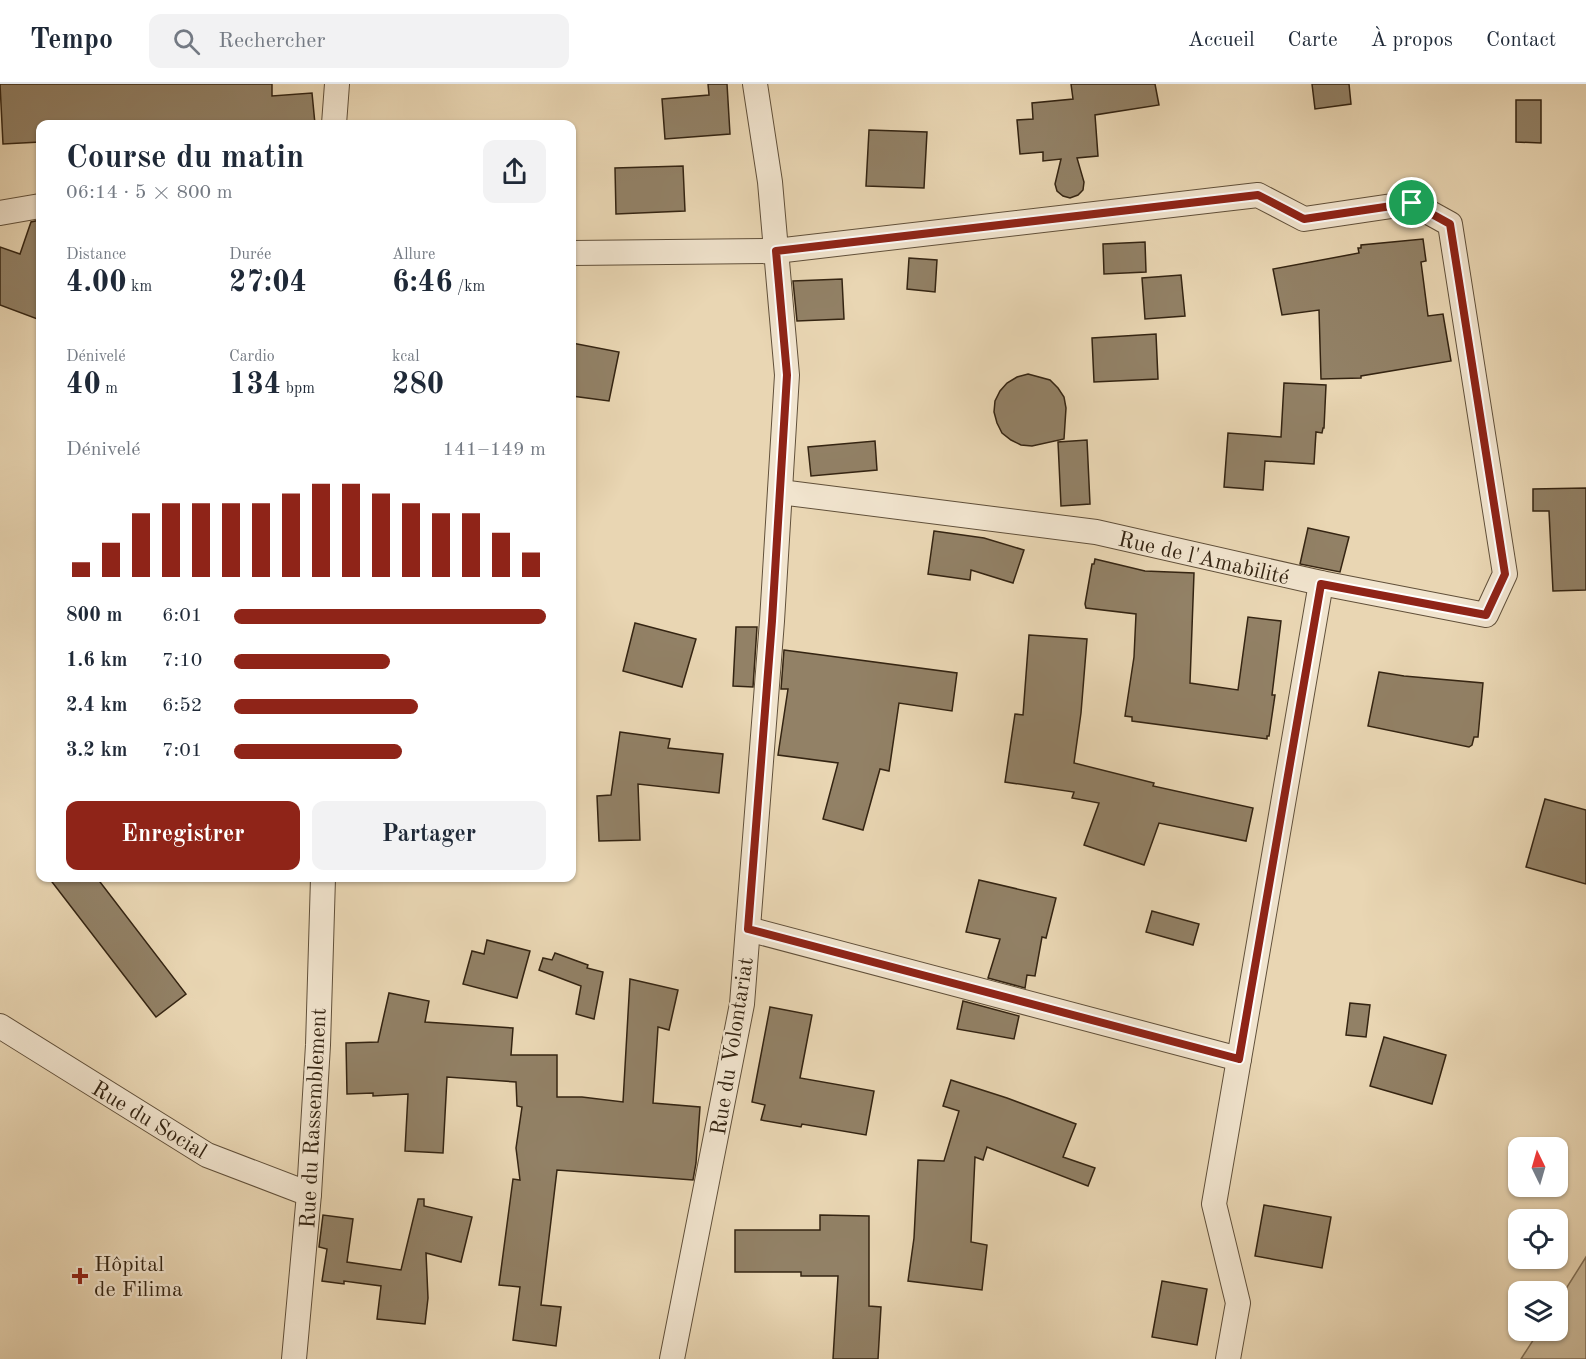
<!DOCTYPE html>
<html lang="fr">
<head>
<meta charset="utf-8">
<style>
	body { margin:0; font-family:"Old Standard TT",serif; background:#f2f2f3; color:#1f2937; height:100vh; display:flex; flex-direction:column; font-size:22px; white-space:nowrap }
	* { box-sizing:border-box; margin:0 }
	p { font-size:20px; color:#747a83 }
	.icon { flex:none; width:33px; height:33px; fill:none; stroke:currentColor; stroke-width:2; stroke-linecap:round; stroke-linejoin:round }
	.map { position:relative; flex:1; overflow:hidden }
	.sheet { position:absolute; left:36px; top:36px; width:540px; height:762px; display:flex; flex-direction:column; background:#fff; border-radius:12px; box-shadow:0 2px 4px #0004 }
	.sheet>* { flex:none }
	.needle { width:39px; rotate:355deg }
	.fabs { position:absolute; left:1508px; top:1053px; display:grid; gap:12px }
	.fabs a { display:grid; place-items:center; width:60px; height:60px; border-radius:12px; background:#fff; box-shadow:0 2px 4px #0004; font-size:30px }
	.pin { position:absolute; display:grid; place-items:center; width:51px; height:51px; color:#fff; margin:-26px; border:3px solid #fff; border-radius:50%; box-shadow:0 2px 6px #0007 }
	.round { display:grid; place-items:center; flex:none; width:63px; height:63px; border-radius:12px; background:#f2f2f3 }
	.headline { display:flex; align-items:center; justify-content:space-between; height:102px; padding:0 30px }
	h1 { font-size:33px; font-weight:700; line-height:45px }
	.metrics { display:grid; grid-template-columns:repeat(3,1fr); gap:9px; height:102px; padding:6px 30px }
	.metrics div { display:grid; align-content:center }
	.metrics b { font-size:30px; font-weight:700 }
	.metrics small { font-size:16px; font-weight:400 }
	.metrics p { font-size:16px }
	.chart { height:168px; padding:12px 30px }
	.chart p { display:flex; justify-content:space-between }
	.chart svg { width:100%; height:108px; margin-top:6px; stroke:#8f2418; stroke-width:6 }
	.cta { display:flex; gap:12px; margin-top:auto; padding:12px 30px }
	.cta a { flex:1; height:69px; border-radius:12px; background:#8f2418; color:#fff; font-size:24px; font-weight:700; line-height:69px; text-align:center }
	.cta a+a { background:#f2f2f3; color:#1f2937 }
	ul { padding:0 30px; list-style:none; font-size:20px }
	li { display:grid; grid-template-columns:96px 72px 1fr; align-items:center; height:45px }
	li i { height:15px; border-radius:8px; background:#8f2418 }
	header { display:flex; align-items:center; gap:36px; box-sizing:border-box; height:84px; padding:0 30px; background:#fff; border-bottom:2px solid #e0e1e3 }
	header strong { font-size:28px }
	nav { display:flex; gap:33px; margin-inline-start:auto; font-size:21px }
	.search { width:420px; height:54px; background:#f2f2f3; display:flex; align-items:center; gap:15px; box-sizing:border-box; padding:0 21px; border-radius:12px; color:#747a83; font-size:22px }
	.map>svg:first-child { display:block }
</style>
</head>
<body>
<header>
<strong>Tempo</strong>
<div class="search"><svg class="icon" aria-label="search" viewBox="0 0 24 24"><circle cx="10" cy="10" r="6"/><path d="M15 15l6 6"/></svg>Rechercher</div>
<nav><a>Accueil</a><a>Carte</a><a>À propos</a><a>Contact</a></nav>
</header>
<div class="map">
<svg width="1586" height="1275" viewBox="0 0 1586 1275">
	<rect width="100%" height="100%" fill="#e9d6b3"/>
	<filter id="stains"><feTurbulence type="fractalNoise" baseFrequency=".00333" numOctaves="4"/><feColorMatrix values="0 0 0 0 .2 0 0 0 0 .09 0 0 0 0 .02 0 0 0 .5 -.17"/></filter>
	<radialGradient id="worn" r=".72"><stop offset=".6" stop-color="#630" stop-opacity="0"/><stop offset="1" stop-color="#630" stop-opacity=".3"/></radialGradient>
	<path fill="#cab898" stroke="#7f6e55" stroke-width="1.5" d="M 1586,1173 L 1586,1275 L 1521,1275 L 1539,1247 L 1557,1246 L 1557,1219 Z"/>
	<g fill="#928166" stroke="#342412" stroke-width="1.5">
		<path d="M 0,0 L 272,0 L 272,12 L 312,9 L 315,40 L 40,40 L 40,58 L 3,60 Z"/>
		<path d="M 708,0 L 727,0 L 730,50 L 665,55 L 662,15 L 709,11 Z"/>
		<path d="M 1071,0 L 1155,0 L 1159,21 L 1095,31 L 1098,72 L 1077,74 L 1084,98 L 1083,106 L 1078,111 L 1070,114 L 1063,112 L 1057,107 L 1055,100 L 1061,75 L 1043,77 L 1043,68 L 1020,70 L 1017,36 L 1033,35 L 1032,19 L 1073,15 Z"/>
		<path d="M 1312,0 L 1349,0 L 1351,20 L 1315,25 Z"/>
		<path d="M 1516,16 L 1541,16 L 1541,59 L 1516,58 Z"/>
		<path d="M 869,46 L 927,48 L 924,104 L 866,102 Z"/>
		<path d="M 683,82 L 685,127 L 616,130 L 615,84 Z"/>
		<path d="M 40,136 L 40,236 L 0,221 L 0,163 L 20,170 L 31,138 Z"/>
		<path d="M 1423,155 L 1426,177 L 1421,178 L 1428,232 L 1443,230 L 1451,277 L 1361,292 L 1361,294 L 1321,295 L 1319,226 L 1282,231 L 1273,185 L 1359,169 L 1358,164 L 1361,164 L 1361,161 Z"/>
		<path d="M 1145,158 L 1146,188 L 1104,190 L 1103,160 Z"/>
		<path d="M 909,174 L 937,176 L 935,208 L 907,205 Z"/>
		<path d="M 1181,191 L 1185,232 L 1145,235 L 1142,194 Z"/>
		<path d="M 842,195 L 844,235 L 797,237 L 793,197 Z"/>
		<path d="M 1156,250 L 1158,295 L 1094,298 L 1092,254 Z"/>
		<path d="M 572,259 L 619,268 L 609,317 L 572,312 Z"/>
		<path d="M 1028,290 L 1050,296 L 1058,304 L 1064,313 L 1066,324 L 1064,355 L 1032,362 L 1021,361 L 1011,356 L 1002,349 L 997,339 L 994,328 L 995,317 L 1000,307 L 1007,299 L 1017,293 Z"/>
		<path d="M 1284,299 L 1326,301 L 1324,344 L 1323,344 L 1322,349 L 1316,348 L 1314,380 L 1265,377 L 1263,406 L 1224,403 L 1228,349 L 1281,353 Z"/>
		<path d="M 1087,356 L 1090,420 L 1061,422 L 1058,358 Z"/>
		<path d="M 875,357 L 877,386 L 811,392 L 808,363 Z"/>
		<path d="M 1586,404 L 1586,506 L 1553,507 L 1549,427 L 1533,427 L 1533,405 Z"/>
		<path d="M 1308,444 L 1349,453 L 1340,488 L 1300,480 Z"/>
		<path d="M 934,447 L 984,454 L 1024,466 L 1013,499 L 971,486 L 970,496 L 928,490 Z"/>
		<path d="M 1095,475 L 1145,487 L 1194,489 L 1190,599 L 1238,606 L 1248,533 L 1281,537 L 1272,611 L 1275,611 L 1269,652 L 1267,652 L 1267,655 L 1132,637 L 1132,633 L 1125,632 L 1134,573 L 1136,530 L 1086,524 L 1085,520 L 1092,480 L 1094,480 Z"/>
		<path d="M 635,539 L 696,555 L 682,603 L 623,587 Z"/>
		<path d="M 736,543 L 757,543 L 753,603 L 733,602 Z"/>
		<path d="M 1029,551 L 1087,555 L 1081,629 L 1074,679 L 1154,699 L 1153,702 L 1253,724 L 1246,757 L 1159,739 L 1144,781 L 1084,761 L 1099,719 L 1072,714 L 1074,708 L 1005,698 L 1015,630 L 1023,631 Z"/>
		<path d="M 784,566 L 957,589 L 952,627 L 899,619 L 889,687 L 880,685 L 863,746 L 823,735 L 838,679 L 778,671 L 788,605 L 781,605 Z"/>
		<path d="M 1379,588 L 1404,592 L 1483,599 L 1478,653 L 1474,653 L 1472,661 L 1469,663 L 1368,642 Z"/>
		<path d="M 620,648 L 670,655 L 668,664 L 723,670 L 719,709 L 638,700 L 640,756 L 599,757 L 597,712 L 611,711 Z"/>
		<path d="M 1545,715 L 1586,726 L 1586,800 L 1526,783 Z"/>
		<path d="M 49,794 L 97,794 L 186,910 L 156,933 Z"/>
		<path d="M 979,796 L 1056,814 L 1046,854 L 1042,853 L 1035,892 L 1027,891 L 1025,904 L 988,894 L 1000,855 L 966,848 Z"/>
		<path d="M 1152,827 L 1199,840 L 1193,861 L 1146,848 Z"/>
		<path d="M 487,856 L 530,867 L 517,914 L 463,900 L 472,867 L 484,870 Z"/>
		<path d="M 555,869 L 588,881 L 587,884 L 603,888 L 594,935 L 576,930 L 581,902 L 539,886 L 543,874 L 552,876 Z"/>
		<path d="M 630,895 L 678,906 L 669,946 L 658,943 L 653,1019 L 700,1023 L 696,1079 L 693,1096 L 557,1086 L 541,1221 L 561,1223 L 556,1262 L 513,1256 L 520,1203 L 499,1201 L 513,1095 L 520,1096 L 516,1064 L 522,1023 L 517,1022 L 516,998 L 447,993 L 443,1069 L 405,1067 L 408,1010 L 373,1012 L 373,1009 L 347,1010 L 346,959 L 378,958 L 389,909 L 429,917 L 425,938 L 513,944 L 511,971 L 557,971 L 557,1013 L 582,1013 L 623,1018 Z"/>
		<path d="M 963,917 L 1019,932 L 1014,955 L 957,945 Z"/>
		<path d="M 1350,919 L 1370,921 L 1366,953 L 1346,951 Z"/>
		<path d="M 770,923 L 812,931 L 800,994 L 874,1007 L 866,1051 L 802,1040 L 801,1043 L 761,1036 L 765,1021 L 752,1018 Z"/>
		<path d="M 1384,953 L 1446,971 L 1432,1020 L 1370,1002 Z"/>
		<path d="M 951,996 L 1007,1014 L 1076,1040 L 1063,1073 L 1095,1084 L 1088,1102 L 987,1063 L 983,1076 L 975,1073 L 971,1158 L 987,1161 L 982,1206 L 908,1197 L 914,1154 L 918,1076 L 944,1077 L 959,1027 L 943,1022 Z"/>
		<path d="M 418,1115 L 424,1115 L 424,1122 L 472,1133 L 461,1178 L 426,1169 L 428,1214 L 425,1240 L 377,1235 L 381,1202 L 344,1197 L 344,1200 L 322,1197 L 327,1165 L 319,1163 L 323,1131 L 353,1135 L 347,1178 L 401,1186 Z"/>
		<path d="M 1264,1121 L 1331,1133 L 1322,1184 L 1255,1172 Z"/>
		<path d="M 820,1131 L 869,1132 L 869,1222 L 881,1223 L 878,1275 L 833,1275 L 838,1192 L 801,1192 L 801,1188 L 735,1188 L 735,1146 L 820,1146 Z"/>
		<path d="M 1162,1197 L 1207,1205 L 1197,1261 L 1152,1253 Z"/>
	</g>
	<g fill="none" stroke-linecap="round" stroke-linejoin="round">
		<defs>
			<g id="street">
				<path d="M 334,40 L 337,0"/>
				<path d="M 0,129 L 40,122"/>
				<path d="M 572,169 L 776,167 L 1258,111 L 1304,135 L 1412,119 L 1450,140 L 1505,490 L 1486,531 L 1321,499 L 1096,448 L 780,408"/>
				<path d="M 748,845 L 1239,975"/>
				<path d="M 0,942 L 207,1071 L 309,1110"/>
				<path d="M 294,1275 L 309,1110 L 318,961 L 323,794"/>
				<path d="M 672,1275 L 742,920 L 772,537 L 787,291 L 770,98 L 755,0"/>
				<path d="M 1228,1275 L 1238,1219 L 1214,1120 L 1321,499"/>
			</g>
		</defs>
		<use href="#street" stroke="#61503a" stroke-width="26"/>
		<use href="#street" stroke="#f1e4ce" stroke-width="24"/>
	</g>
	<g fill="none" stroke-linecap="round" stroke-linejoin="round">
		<defs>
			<path id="route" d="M 1258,111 L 1304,135 L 1412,119 L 1450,140 L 1505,490 L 1486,531 L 1321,500 L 1239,975 L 748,845 L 772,537 L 787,291 L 776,167 Z"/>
		</defs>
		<use href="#route" stroke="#fff" stroke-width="12"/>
		<use href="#route" stroke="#8f2418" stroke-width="8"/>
	</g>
	<path fill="#8f2418" stroke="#f1e4ce" stroke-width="2" d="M77 1183h6v6h6v6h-6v6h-6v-6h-6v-6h6z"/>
	<g text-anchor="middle" stroke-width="4.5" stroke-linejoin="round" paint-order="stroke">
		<g font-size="22" fill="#342412" stroke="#f1e4ce">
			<text transform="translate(1204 473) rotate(13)" y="8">Rue de l'Amabilité</text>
			<text transform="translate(731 962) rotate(-81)" y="8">Rue du Volontariat</text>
			<text transform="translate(312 1034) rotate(-87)" y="8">Rue du Rassemblement</text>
			<text transform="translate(150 1035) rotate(31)" y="8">Rue du Social</text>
		</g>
		<g font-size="22" fill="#342412" stroke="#f1e4ce" text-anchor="start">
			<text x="94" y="1187">Hôpital<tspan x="94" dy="25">de Filima</tspan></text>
		</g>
	</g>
	<rect width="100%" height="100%" filter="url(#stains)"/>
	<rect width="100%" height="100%" fill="url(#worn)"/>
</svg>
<div class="fabs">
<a><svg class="needle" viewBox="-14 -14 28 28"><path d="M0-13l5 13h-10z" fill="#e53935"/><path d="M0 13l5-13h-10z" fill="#747a83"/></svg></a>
<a><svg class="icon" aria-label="locate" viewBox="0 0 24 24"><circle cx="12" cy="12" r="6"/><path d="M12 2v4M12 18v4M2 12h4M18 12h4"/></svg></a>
<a><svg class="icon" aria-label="layers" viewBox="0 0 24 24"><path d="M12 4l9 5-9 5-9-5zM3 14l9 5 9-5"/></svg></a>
</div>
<div class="pin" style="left:1412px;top:119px;background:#1e9e55"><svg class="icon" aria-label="arrive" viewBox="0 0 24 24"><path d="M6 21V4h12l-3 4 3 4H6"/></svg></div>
<section class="sheet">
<div class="headline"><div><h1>Course du matin</h1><p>06:14 · 5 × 800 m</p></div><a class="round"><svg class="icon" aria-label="share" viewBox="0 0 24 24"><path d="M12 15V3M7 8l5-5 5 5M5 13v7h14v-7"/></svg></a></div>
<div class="metrics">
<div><p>Distance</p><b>4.00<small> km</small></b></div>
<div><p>Durée</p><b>27:04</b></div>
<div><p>Allure</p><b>6:46<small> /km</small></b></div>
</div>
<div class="metrics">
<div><p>Dénivelé</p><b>40<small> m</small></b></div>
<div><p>Cardio</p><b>134<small> bpm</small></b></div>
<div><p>kcal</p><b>280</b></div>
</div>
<div class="chart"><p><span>Dénivelé</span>141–149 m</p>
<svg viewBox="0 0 160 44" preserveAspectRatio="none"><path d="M5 44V38M15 44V30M25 44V18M35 44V14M45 44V14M55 44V14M65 44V14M75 44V10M85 44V6M95 44V6M105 44V10M115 44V14M125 44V18M135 44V18M145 44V26M155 44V34"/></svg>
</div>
<ul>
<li><b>800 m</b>6:01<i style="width:100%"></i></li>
<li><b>1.6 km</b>7:10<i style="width:50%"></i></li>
<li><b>2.4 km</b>6:52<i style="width:59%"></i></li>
<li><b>3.2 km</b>7:01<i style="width:54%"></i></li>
</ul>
<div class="cta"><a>Enregistrer</a><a>Partager</a></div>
</section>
</div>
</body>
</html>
